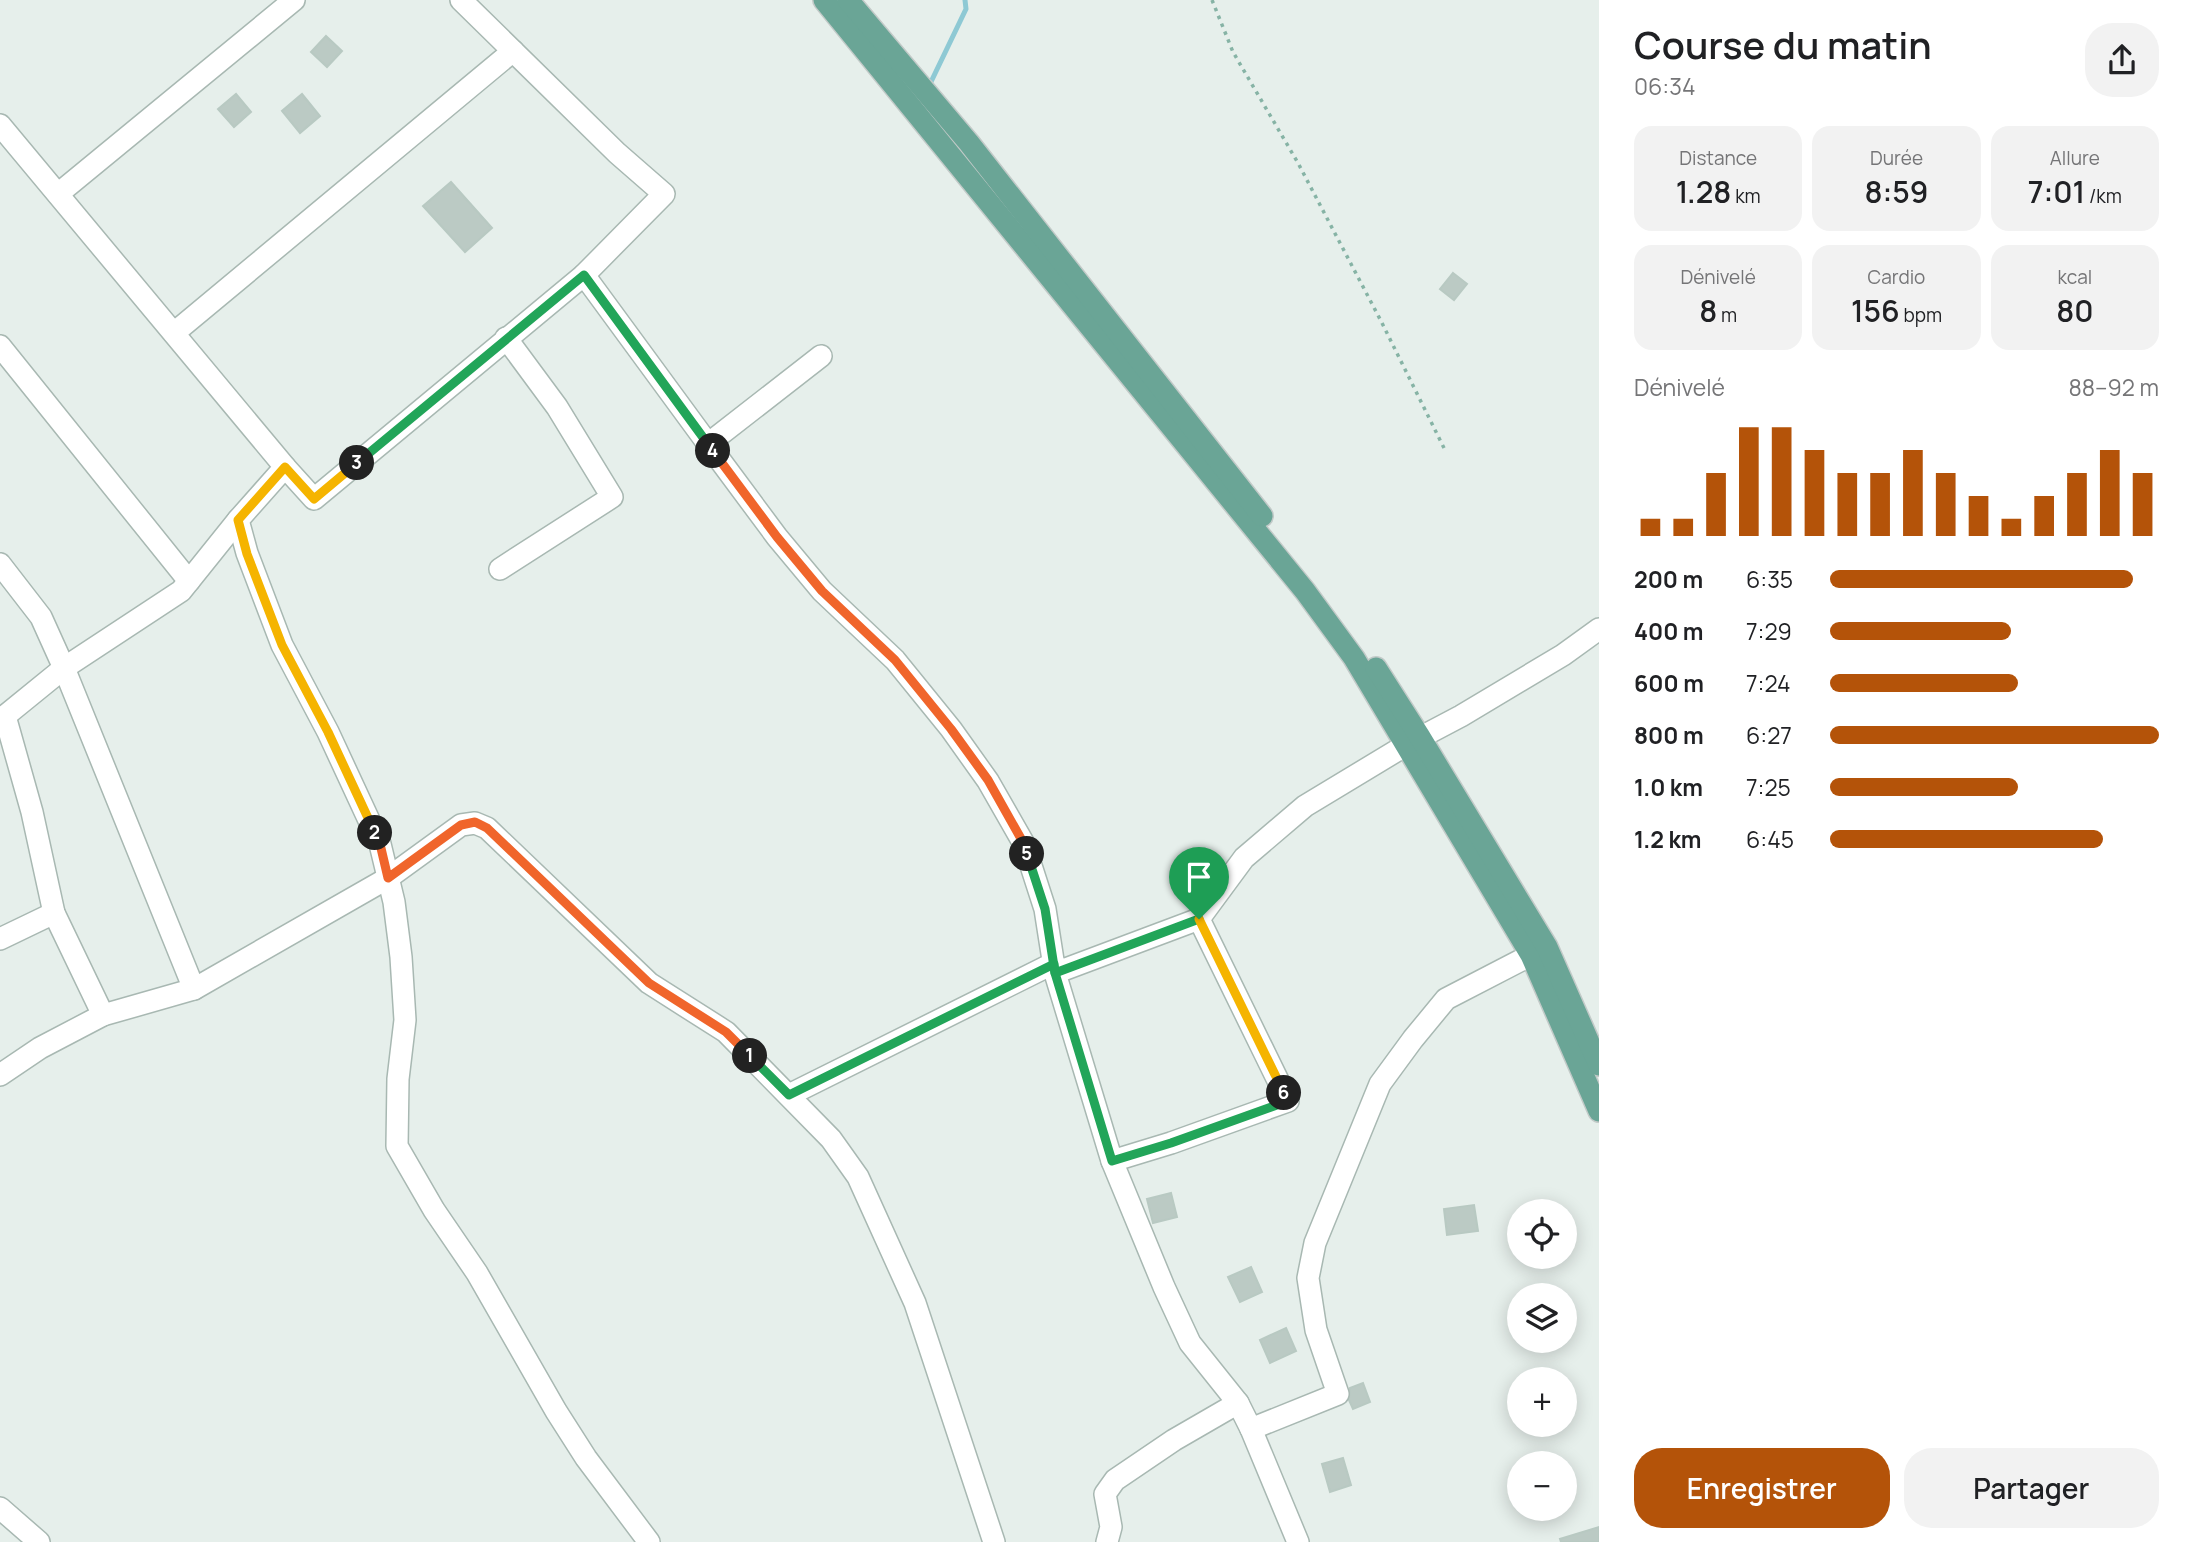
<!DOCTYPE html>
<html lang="fr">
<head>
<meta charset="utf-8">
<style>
	body { margin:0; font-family:Manrope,sans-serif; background:#f2f2f2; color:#202124; height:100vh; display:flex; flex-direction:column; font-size:26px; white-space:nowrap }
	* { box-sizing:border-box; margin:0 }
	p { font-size:23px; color:#757577 }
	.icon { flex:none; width:38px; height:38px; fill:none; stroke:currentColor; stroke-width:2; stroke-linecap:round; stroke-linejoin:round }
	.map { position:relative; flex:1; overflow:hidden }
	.side { display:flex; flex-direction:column; background:#fff; width:595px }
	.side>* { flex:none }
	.fabs { position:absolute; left:1507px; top:1199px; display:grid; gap:14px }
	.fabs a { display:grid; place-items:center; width:70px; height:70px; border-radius:50%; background:#fff; box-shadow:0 4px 18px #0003; font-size:35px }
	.pin { position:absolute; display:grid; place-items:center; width:60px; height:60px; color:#fff; margin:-72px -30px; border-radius:50% 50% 50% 0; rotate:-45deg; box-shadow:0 0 7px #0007 }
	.pin .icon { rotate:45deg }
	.km { position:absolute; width:35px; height:35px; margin:-18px; border-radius:50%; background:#222; color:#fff; font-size:19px; line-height:35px; text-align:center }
	.round { display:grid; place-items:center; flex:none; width:74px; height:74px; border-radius:28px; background:#f2f2f2 }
	.overview { display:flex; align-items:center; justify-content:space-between; height:119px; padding:0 35px }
	h1 { font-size:38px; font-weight:600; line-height:52px }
	.metrics { display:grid; grid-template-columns:repeat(3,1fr); gap:10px; height:119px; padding:7px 35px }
	.metrics div { display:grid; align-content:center; border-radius:18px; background:#f2f2f2; text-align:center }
	.metrics b { font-size:30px; font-weight:600 }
	.metrics small { font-size:19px; font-weight:400 }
	.metrics p { font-size:19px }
	.chart { height:196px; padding:14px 35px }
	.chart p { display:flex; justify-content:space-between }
	.chart svg { width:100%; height:126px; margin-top:7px; stroke:#b45309; stroke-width:6 }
	.button { display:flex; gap:14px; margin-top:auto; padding:14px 35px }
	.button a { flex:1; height:80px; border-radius:28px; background:#b45309; color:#fff; font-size:28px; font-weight:600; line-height:80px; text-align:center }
	.button a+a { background:#f2f2f2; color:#202124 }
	ul { padding:0 35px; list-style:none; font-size:23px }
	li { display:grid; grid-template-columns:112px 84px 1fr; align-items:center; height:52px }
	li i { height:18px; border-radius:9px; background:#b45309 }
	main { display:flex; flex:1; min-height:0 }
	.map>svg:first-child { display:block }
</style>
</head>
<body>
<main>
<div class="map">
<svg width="1599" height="1542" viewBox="0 0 1599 1542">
	<rect width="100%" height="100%" fill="#e6efeb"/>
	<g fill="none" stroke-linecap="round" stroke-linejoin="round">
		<path stroke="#8ec9d4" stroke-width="5" d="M 929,86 L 966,9 L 965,0"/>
	</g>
	<g fill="#bbcac4" stroke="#b8c9c2" stroke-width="2">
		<path d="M 326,36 L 342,51 L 327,67 L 311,52 Z"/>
		<path d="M 236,94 L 251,112 L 234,127 L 218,109 Z"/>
		<path d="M 302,94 L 320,116 L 300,133 L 282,111 Z"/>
		<path d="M 451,182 L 492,228 L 465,252 L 423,206 Z"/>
		<path d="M 1453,273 L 1467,284 L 1454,300 L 1440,289 Z"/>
		<path d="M 1171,1193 L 1177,1217 L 1153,1223 L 1147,1199 Z"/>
		<path d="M 1474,1205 L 1478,1231 L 1447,1235 L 1444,1209 Z"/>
		<path d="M 1251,1267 L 1262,1292 L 1240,1302 L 1228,1277 Z"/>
		<path d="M 1286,1328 L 1296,1351 L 1270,1363 L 1260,1340 Z"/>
		<path d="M 1363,1383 L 1370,1402 L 1353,1409 L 1349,1400 L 1350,1388 Z"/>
		<path d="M 1343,1458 L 1351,1485 L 1330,1492 L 1322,1464 Z"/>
		<path d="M 1599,1527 L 1599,1542 L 1561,1542 L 1560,1539 Z"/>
	</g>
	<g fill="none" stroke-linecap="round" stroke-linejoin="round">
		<defs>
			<g id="minor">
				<path d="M 461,0 L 617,153 L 664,194 L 584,275"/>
				<path d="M 0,125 L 285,467 L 238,520 L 247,553 L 282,645 L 328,732 L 380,844 L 394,902 L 401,957 L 405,1020 L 398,1079 L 397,1146 L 434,1210 L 477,1273 L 556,1411 L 586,1458 L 649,1542"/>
				<path d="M 58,194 L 294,0"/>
				<path d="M 174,333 L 513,51"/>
				<path d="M 0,346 L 189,581"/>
				<path d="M 821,356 L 708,444 L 777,537 L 822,591 L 895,660 L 951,729 L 988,781 L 1024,844 L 1045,909 L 1055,973 L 1112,1161"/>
				<path d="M 285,467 L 314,499 L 584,275 L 708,444"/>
				<path d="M 0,564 L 41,617 L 64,668 L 194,989"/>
				<path d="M 500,569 L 612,497 L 557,407 L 506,338"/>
				<path d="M 5,716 L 32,812 L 54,913 L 103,1015"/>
				<path d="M 0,720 L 64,668 L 181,591 L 238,520"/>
				<path d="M 0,939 L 54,913"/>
				<path d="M 1055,973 L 1199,919"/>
				<path d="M 0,1075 L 40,1048 L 103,1015 L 194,989 L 388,878 L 461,825 L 475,823 L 487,828 L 649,983 L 726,1032 L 831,1139 L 858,1177 L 915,1303 L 994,1542"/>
				<path d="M 789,1095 L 1054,963"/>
				<path d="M 1238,1403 L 1190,1343 L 1164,1287 L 1112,1161 L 1171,1143 L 1288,1101 L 1199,919 L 1244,858 L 1305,806 L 1406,745 L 1461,716 L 1563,655 L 1599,629"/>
				<path d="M 1251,1429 L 1298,1542"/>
				<path d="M 0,1508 L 39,1542"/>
				<path d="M 1107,1542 L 1111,1527 L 1105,1494 L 1115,1480 L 1174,1440 L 1238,1403 L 1251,1429 L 1338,1394 L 1316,1330 L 1308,1278 L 1315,1243 L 1380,1084 L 1413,1039 L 1446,999 L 1531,955"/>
			</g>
			<g id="major">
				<path d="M 824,0 L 1305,591 L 1354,658 L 1531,955 L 1599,1111"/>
				<path d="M 848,0 L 969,143 L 1262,516"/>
				<path d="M 1376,668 L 1420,737 L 1547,947 L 1599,1065"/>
			</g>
		</defs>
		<use href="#minor" stroke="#a8b8b2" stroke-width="24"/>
		<use href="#major" stroke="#c2cac8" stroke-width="24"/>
		<path stroke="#86b3a5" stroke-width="3.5" stroke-dasharray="3.5 5" stroke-linecap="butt" d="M 1212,0 L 1233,52 L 1298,163 L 1381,321 L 1445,450"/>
		<use href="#minor" stroke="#fff" stroke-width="21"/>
		<use href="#major" stroke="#6aa596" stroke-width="21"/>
	</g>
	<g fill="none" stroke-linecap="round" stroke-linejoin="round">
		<defs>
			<path id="split-1" d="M 750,1056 L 789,1095 L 1054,964 L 1055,973 L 1199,919"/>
			<path id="split-2" d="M 375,833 L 380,844 L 388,878 L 461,825 L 475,822 L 487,828 L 649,983 L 726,1032 L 750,1056"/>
			<path id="split-3" d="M 357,463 L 314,499 L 285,467 L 238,520 L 247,554 L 282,645 L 328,732 L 375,833"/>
			<path id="split-4" d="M 357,463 L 584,275 L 713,451"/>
			<path id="split-5" d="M 713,451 L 777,537 L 822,591 L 895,660 L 951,729 L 988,780 L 1024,844 L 1027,854"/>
			<path id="split-6" d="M 1027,854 L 1045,909 L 1055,973 L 1112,1161 L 1171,1143 L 1288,1101 L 1284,1093"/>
			<path id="split-7" d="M 1199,919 L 1284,1093"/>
		</defs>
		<use href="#split-1" stroke="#fff" stroke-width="14"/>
		<use href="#split-2" stroke="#fff" stroke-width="14"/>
		<use href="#split-3" stroke="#fff" stroke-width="14"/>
		<use href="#split-4" stroke="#fff" stroke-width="14"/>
		<use href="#split-5" stroke="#fff" stroke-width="14"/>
		<use href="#split-6" stroke="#fff" stroke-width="14"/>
		<use href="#split-7" stroke="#fff" stroke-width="14"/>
		<use href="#split-1" stroke="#22a559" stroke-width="9"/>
		<use href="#split-2" stroke="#f0652b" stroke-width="9"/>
		<use href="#split-3" stroke="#f5b400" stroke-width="9"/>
		<use href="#split-4" stroke="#22a559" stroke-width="9"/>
		<use href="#split-5" stroke="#f0652b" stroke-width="9"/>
		<use href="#split-6" stroke="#22a559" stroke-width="9"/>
		<use href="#split-7" stroke="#f5b400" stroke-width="9"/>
	</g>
</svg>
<div class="fabs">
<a><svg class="icon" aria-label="locate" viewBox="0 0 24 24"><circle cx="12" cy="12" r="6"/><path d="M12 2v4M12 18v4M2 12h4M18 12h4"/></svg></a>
<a><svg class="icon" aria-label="layers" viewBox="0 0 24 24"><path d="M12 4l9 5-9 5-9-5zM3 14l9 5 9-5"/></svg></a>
<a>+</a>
<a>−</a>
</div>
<div class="pin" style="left:1199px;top:919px;background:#1e9e55"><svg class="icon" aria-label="arrive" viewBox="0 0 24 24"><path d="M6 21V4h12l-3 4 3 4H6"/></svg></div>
<b class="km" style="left:750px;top:1056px">1</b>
<b class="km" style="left:375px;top:833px">2</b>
<b class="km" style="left:357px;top:463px">3</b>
<b class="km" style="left:713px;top:451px">4</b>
<b class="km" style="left:1027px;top:854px">5</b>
<b class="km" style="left:1284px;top:1093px">6</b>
</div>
<section class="side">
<div class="overview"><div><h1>Course du matin</h1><p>06:34</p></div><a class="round"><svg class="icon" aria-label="share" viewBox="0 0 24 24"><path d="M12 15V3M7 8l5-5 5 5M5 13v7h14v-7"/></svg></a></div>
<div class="metrics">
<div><p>Distance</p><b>1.28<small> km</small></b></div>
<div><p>Durée</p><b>8:59</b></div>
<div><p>Allure</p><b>7:01<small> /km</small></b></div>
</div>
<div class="metrics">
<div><p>Dénivelé</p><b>8<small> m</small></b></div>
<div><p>Cardio</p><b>156<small> bpm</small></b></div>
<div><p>kcal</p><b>80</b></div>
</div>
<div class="chart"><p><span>Dénivelé</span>88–92 m</p>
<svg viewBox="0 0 160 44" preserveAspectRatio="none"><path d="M5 44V38M15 44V38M25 44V22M35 44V6M45 44V6M55 44V14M65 44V22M75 44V22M85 44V14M95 44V22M105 44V30M115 44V38M125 44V30M135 44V22M145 44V14M155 44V22"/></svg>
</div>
<ul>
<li><b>200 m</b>6:35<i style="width:92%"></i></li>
<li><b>400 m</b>7:29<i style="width:55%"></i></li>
<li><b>600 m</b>7:24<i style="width:57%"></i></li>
<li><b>800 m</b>6:27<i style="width:100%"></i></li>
<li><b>1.0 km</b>7:25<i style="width:57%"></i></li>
<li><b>1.2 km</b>6:45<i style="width:83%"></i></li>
</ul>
<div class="button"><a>Enregistrer</a><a>Partager</a></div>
</section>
</main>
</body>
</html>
